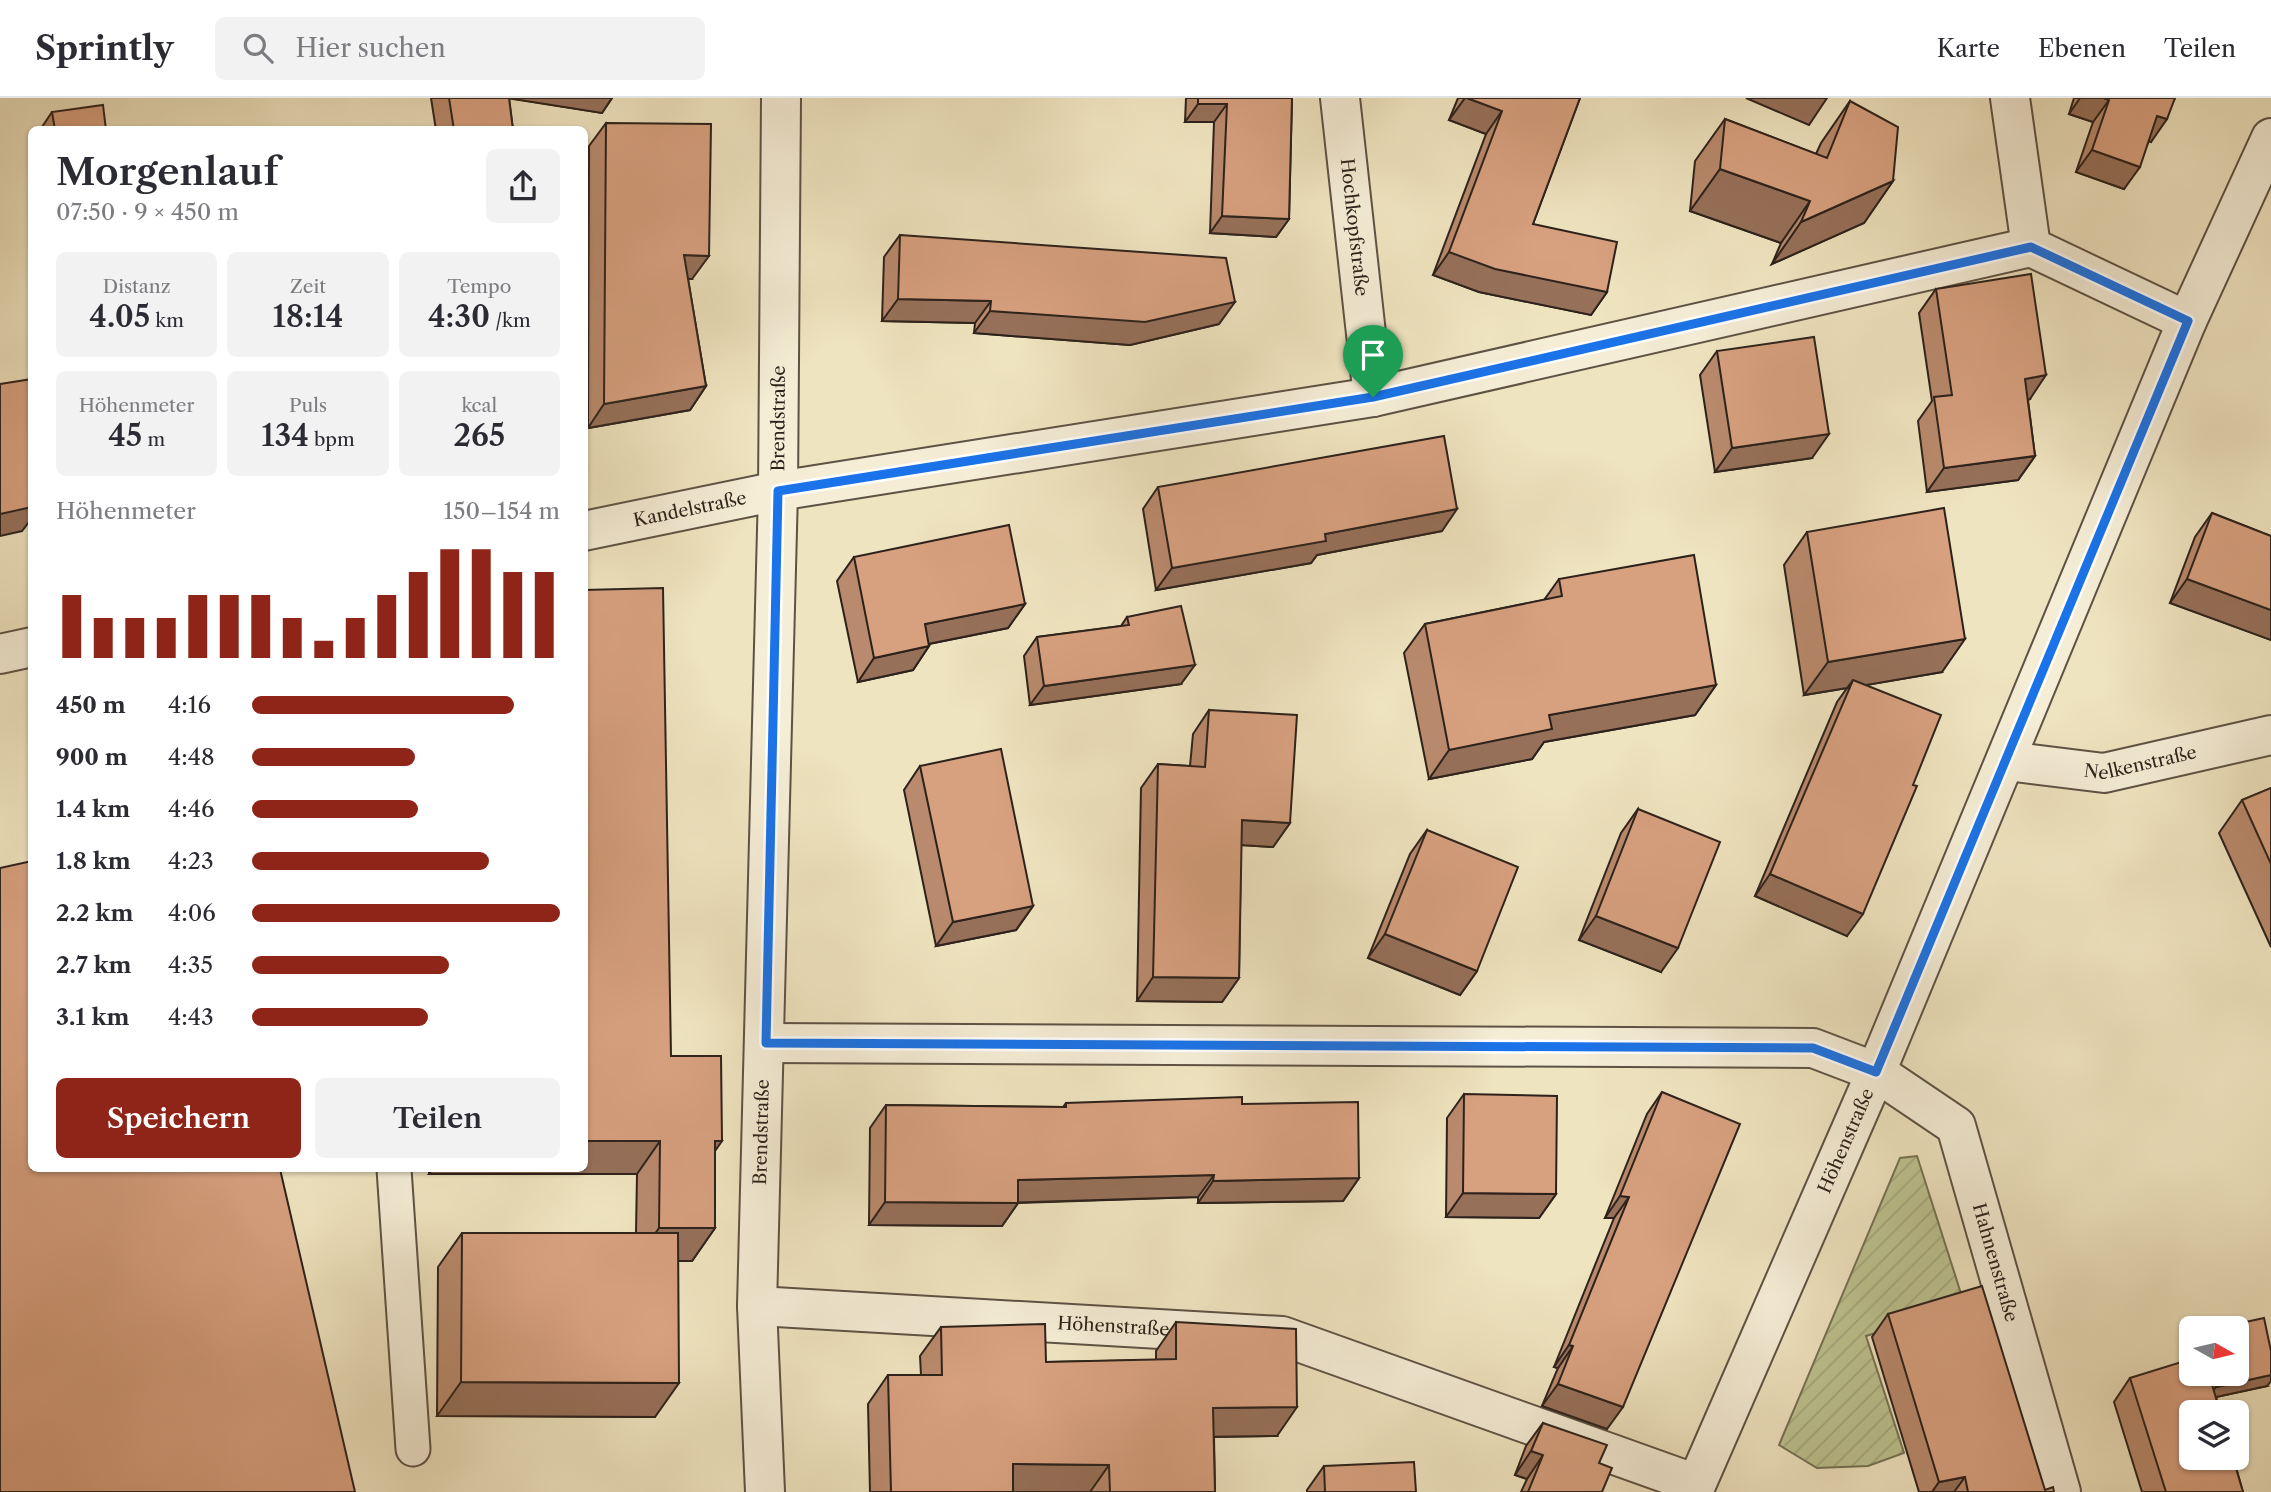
<!DOCTYPE html>
<html lang="de">
<head>
<meta charset="utf-8">
<style>
	body { margin:0; font-family:"Libre Caslon Text",serif; background:#f2f2f3; color:#2b2b33; height:100vh; display:flex; flex-direction:column; font-size:26px; white-space:nowrap }
	* { box-sizing:border-box; margin:0 }
	p { font-size:23px; color:#7c7c81 }
	.icon { flex:none; width:38px; height:38px; fill:none; stroke:currentColor; stroke-width:2; stroke-linecap:round; stroke-linejoin:round }
	.map { position:relative; flex:1; overflow:hidden }
	.panel { position:absolute; left:28px; top:28px; width:560px; height:1046px; display:flex; flex-direction:column; background:#fff; border-radius:10px; box-shadow:0 2px 5px #0004 }
	.panel>* { flex:none }
	.needle { width:46px; rotate:98deg }
	.controls { position:absolute; left:2179px; top:1218px; display:grid; gap:14px }
	.controls a { display:grid; place-items:center; width:70px; height:70px; border-radius:10px; background:#fff; box-shadow:0 2px 5px #0004; font-size:35px }
	.pin { position:absolute; display:grid; place-items:center; width:60px; height:60px; color:#fff; margin:-72px -30px; border-radius:50% 50% 50% 0; rotate:-45deg; box-shadow:0 0 7px #0007 }
	.pin .icon { rotate:45deg }
	.round { display:grid; place-items:center; flex:none; width:74px; height:74px; border-radius:10px; background:#f2f2f3 }
	.headline { display:flex; align-items:center; justify-content:space-between; height:119px; padding:0 28px }
	h1 { font-size:38px; font-weight:600; line-height:52px }
	.figures { display:grid; grid-template-columns:repeat(3,1fr); gap:10px; height:119px; padding:7px 28px }
	.figures div { display:grid; align-content:center; border-radius:10px; background:#f2f2f3; text-align:center }
	.figures b { font-size:30px; font-weight:600 }
	.figures small { font-size:19px; font-weight:400 }
	.figures p { font-size:19px }
	.chart { height:196px; padding:14px 28px }
	.chart p { display:flex; justify-content:space-between }
	.chart svg { width:100%; height:126px; margin-top:7px; stroke:#8f2418; stroke-width:6 }
	.button { display:flex; gap:14px; margin-top:auto; padding:14px 28px }
	.button a { flex:1; height:80px; border-radius:10px; background:#8f2418; color:#fff; font-size:28px; font-weight:600; line-height:80px; text-align:center }
	.button a+a { background:#f2f2f3; color:#2b2b33 }
	ul { padding:0 28px; list-style:none; font-size:23px }
	li { display:grid; grid-template-columns:112px 84px 1fr; align-items:center; height:52px }
	li i { height:18px; border-radius:9px; background:#8f2418 }
	header { display:flex; align-items:center; gap:42px; box-sizing:border-box; height:98px; padding:0 35px; background:#fff; border-bottom:2px solid #e1e1e2 }
	header strong { font-size:33px }
	nav { display:flex; gap:38px; margin-inline-start:auto; font-size:24px }
	.search { width:490px; height:63px; background:#f2f2f3; display:flex; align-items:center; gap:18px; box-sizing:border-box; padding:0 24px; border-radius:10px; color:#7c7c81; font-size:26px }
	.map>svg:first-child { display:block }
</style>
</head>
<body>
<header>
<strong>Sprintly</strong>
<div class="search"><svg class="icon" aria-label="search" viewBox="0 0 24 24"><circle cx="10" cy="10" r="6"/><path d="M15 15l6 6"/></svg>Hier suchen</div>
<nav><a>Karte</a><a>Ebenen</a><a>Teilen</a></nav>
</header>
<div class="map">
<svg width="2271" height="1394" viewBox="0 0 2271 1394">
	<defs>
		<pattern id="garden-furrows" width="10" height="10" patternUnits="userSpaceOnUse" patternTransform="scale(1.75)"><rect width="10" height="10" fill="#bdc390"/><path d="M-1 1l2-2M0 10L10 0M9 11l2-2" fill="none" stroke="#a3a77c"/></pattern>
	</defs>
	<rect width="100%" height="100%" fill="#efe4c0"/>
	<filter id="stains"><feTurbulence type="fractalNoise" baseFrequency=".00286" numOctaves="4"/><feColorMatrix values="0 0 0 0 .2 0 0 0 0 .09 0 0 0 0 .02 0 0 0 .5 -.17"/></filter>
	<radialGradient id="worn" r=".72"><stop offset=".6" stop-color="#630" stop-opacity="0"/><stop offset="1" stop-color="#630" stop-opacity=".3"/></radialGradient>
	<path fill="url(#garden-furrows)" stroke="#757256" stroke-width="2" d="M 1917,1058 L 1965,1208 L 1866,1238 L 1904,1355 L 1868,1368 L 1817,1370 L 1779,1347 L 1900,1060 Z"/>
	<g fill="none" stroke-linecap="round" stroke-linejoin="round">
		<defs>
			<path id="service" d="M 394,1071 L 413,1351"/>
			<g id="minor">
				<path id="s1" d="M 1340,0 L 1373,299"/>
				<path d="M 2010,0 L 2031,149 L 2187,223"/>
				<path id="s2" d="M 584,433 L 778,393 L 1373,299 L 2031,149"/>
				<path d="M 0,556 L 32,549"/>
				<path id="s3" d="M 2007,663 L 2104,675 L 2271,637"/>
				<path id="s4" d="M 766,945 L 1813,950 L 1876,974 L 1956,1028 L 2061,1394"/>
				<path id="s5" d="M 757,1208 L 1282,1238 L 1696,1386"/>
				<path id="s6" d="M 765,1394 L 757,1208 L 778,393 L 781,0"/>
				<path id="s7" d="M 1693,1394 L 1876,974 L 2187,223 L 2271,40"/>
			</g>
		</defs>
		<use href="#service" stroke="#5e5244" stroke-width="37"/>
		<use href="#minor" stroke="#5e5244" stroke-width="42"/>
		<use href="#service" stroke="#f5edd6" stroke-width="33"/>
		<use href="#minor" stroke="#f5edd6" stroke-width="38"/>
	</g>
	<g fill="#b98a6d" stroke="#2d221b" stroke-width="2">
		<path d="M 431,0 L 612,0 L 602,15 L 509,0 L 513,32 L 436,32 Z"/>
		<path d="M 1186,0 L 1292,0 L 1289,121 L 1276,139 L 1210,135 L 1214,24 L 1185,24 Z"/>
		<path d="M 1458,0 L 1580,0 L 1533,126 L 1607,194 L 1591,217 L 1479,194 L 1433,177 L 1486,36 L 1449,22 Z"/>
		<path d="M 2074,0 L 2175,0 L 2151,44 L 2149,43 L 2124,91 L 2076,74 L 2093,24 L 2069,16 Z"/>
		<path d="M 1850,3 L 1893,83 L 1864,125 L 1772,166 L 1781,145 L 1690,113 L 1695,63 L 1725,21 L 1816,56 L 1821,45 Z"/>
		<path d="M 52,14 L 106,32 L 40,32 Z"/>
		<path d="M 606,25 L 692,181 L 688,181 L 706,288 L 690,312 L 588,330 L 589,48 Z"/>
		<path d="M 900,137 L 1219,226 L 1130,247 L 974,235 L 975,225 L 882,223 L 884,159 Z"/>
		<path d="M 1936,191 L 2030,301 L 2028,302 L 2035,358 L 2018,382 L 1927,394 L 1918,323 L 1932,303 L 1919,215 Z"/>
		<path d="M 1717,253 L 1812,360 L 1715,374 L 1700,277 Z"/>
		<path d="M 1158,389 L 1442,433 L 1317,457 L 1311,465 L 1156,492 L 1143,411 Z"/>
		<path d="M 2212,415 L 2271,438 L 2271,542 L 2170,505 L 2195,439 Z"/>
		<path d="M 1807,434 L 1942,574 L 1866,587 L 1847,838 L 1755,798 L 1837,604 L 1847,590 L 1804,597 L 1784,467 Z"/>
		<path d="M 854,459 L 1025,506 L 1008,530 L 929,546 L 929,548 L 913,572 L 858,584 L 837,483 Z"/>
		<path d="M 1559,481 L 1716,587 L 1695,617 L 1544,644 L 1532,661 L 1429,681 L 1404,555 L 1425,526 L 1544,502 Z"/>
		<path d="M 1127,519 L 1181,586 L 1030,607 L 1024,558 L 1037,539 L 1121,528 Z"/>
		<path d="M 1209,612 L 1290,725 L 1273,749 L 1241,747 L 1239,880 L 1222,904 L 1137,903 L 1141,690 L 1158,666 L 1190,668 L 1193,636 Z"/>
		<path d="M 920,668 L 1033,808 L 1016,832 L 936,848 L 904,692 Z"/>
		<path d="M 2271,690 L 2271,849 L 2219,735 L 2242,702 Z"/>
		<path d="M 1638,711 L 1661,874 L 1579,842 L 1621,735 Z"/>
		<path d="M 1427,732 L 1477,873 L 1460,897 L 1368,860 L 1410,756 Z"/>
		<path d="M 671,958 L 715,1053 L 715,1130 L 692,1163 L 678,1163 L 655,1319 L 437,1318 L 438,1169 L 462,1135 L 636,1135 L 637,1076 L 429,1076 L 429,1071 L 584,1071 Z"/>
		<path d="M 1662,994 L 1607,1331 L 1542,1308 L 1558,1270 L 1554,1269 L 1614,1120 L 1605,1120 L 1647,1016 Z"/>
		<path d="M 1464,996 L 1556,1096 L 1539,1120 L 1446,1119 L 1447,1020 Z"/>
		<path d="M 1066,1005 L 1242,1006 L 1359,1080 L 1343,1103 L 1198,1105 L 1198,1099 L 1018,1105 L 1002,1128 L 869,1127 L 870,1030 L 886,1007 L 1063,1009 Z"/>
		<path d="M 1888,1216 L 2045,1392 L 2054,1394 L 1919,1394 L 1872,1239 Z"/>
		<path d="M 1176,1224 L 1277,1338 L 1214,1339 L 1215,1394 L 870,1394 L 868,1306 L 888,1277 L 921,1277 L 920,1258 L 941,1229 L 1046,1264 L 1156,1262 L 1156,1253 Z"/>
		<path d="M 2191,1276 L 2236,1276 L 2267,1288 L 2216,1299 L 2243,1394 L 2142,1394 L 2114,1304 L 2130,1280 Z"/>
		<path d="M 1543,1325 L 1599,1365 L 1602,1394 L 1521,1394 L 1527,1381 L 1515,1377 L 1526,1348 Z"/>
		<path d="M 1324,1368 L 1416,1394 L 1307,1394 L 1307,1392 Z"/>
	</g>
	<g fill="#967059" stroke="#2d221b" stroke-width="2">
		<path d="M 507,0 L 612,0 L 602,15 Z"/>
		<path d="M 1465,0 L 1467,0 L 1502,13 L 1486,36 L 1449,22 Z"/>
		<path d="M 1746,0 L 1827,0 L 1809,27 Z"/>
		<path d="M 2080,0 L 2104,0 L 2109,2 L 2093,24 L 2069,16 Z"/>
		<path d="M 1198,6 L 1227,6 L 1214,24 L 1185,24 Z"/>
		<path d="M 2157,18 L 2167,21 L 2151,44 L 2141,40 Z"/>
		<path d="M 2092,52 L 2140,69 L 2124,91 L 2076,74 Z"/>
		<path d="M 1720,71 L 1810,103 L 1781,145 L 1690,113 Z"/>
		<path d="M 1893,83 L 1864,125 L 1772,166 L 1801,124 Z"/>
		<path d="M 1222,118 L 1289,121 L 1276,139 L 1210,135 Z"/>
		<path d="M 1449,154 L 1607,194 L 1591,217 L 1479,194 L 1433,177 Z"/>
		<path d="M 684,157 L 709,158 L 692,181 L 667,181 Z"/>
		<path d="M 898,201 L 991,203 L 975,225 L 882,223 Z"/>
		<path d="M 1235,204 L 1219,226 L 1130,247 L 974,235 L 990,213 Z"/>
		<path d="M 2046,277 L 2030,301 L 2008,305 L 2025,281 Z"/>
		<path d="M 706,288 L 690,312 L 588,330 L 604,306 Z"/>
		<path d="M 1829,336 L 1812,360 L 1715,374 L 1732,350 Z"/>
		<path d="M 2035,358 L 2018,382 L 1927,394 L 1944,370 Z"/>
		<path d="M 32,405 L 32,420 L 22,433 L 0,438 L 0,416 Z"/>
		<path d="M 1457,411 L 1442,433 L 1317,457 L 1311,465 L 1156,492 L 1172,470 L 1325,436 Z"/>
		<path d="M 2187,481 L 2271,512 L 2271,542 L 2170,505 Z"/>
		<path d="M 1025,506 L 1008,530 L 908,550 L 925,526 Z"/>
		<path d="M 1965,541 L 1942,574 L 1849,590 L 1853,582 L 1847,590 L 1804,597 L 1828,564 Z"/>
		<path d="M 929,548 L 913,572 L 858,584 L 874,560 Z"/>
		<path d="M 1195,567 L 1181,586 L 1030,607 L 1044,588 Z"/>
		<path d="M 1716,587 L 1695,617 L 1544,644 L 1532,661 L 1429,681 L 1449,652 L 1549,617 Z"/>
		<path d="M 1242,722 L 1290,725 L 1273,749 L 1225,746 Z"/>
		<path d="M 1770,776 L 1863,816 L 1847,838 L 1755,798 Z"/>
		<path d="M 1033,808 L 1016,832 L 936,848 L 953,824 Z"/>
		<path d="M 1596,818 L 1678,850 L 1661,874 L 1579,842 Z"/>
		<path d="M 1385,836 L 1477,873 L 1460,897 L 1368,860 Z"/>
		<path d="M 1153,879 L 1239,880 L 1222,904 L 1137,903 Z"/>
		<path d="M 584,1043 L 660,1043 L 637,1076 L 429,1076 L 433,1071 L 584,1071 Z"/>
		<path d="M 715,1043 L 722,1043 L 699,1076 Z"/>
		<path d="M 1214,1077 L 1198,1099 L 1002,1105 L 1018,1082 Z"/>
		<path d="M 1359,1080 L 1343,1103 L 1198,1105 L 1213,1083 Z"/>
		<path d="M 1463,1095 L 1556,1096 L 1539,1120 L 1446,1119 Z"/>
		<path d="M 1620,1098 L 1629,1099 L 1614,1120 L 1605,1120 Z"/>
		<path d="M 885,1104 L 1018,1105 L 1002,1128 L 869,1127 Z"/>
		<path d="M 659,1130 L 715,1130 L 692,1163 L 636,1163 Z"/>
		<path d="M 1569,1247 L 1573,1248 L 1558,1270 L 1554,1269 Z"/>
		<path d="M 2271,1277 L 2271,1283 L 2267,1288 L 2207,1301 L 2216,1289 Z"/>
		<path d="M 461,1284 L 679,1285 L 655,1319 L 437,1318 Z"/>
		<path d="M 1558,1286 L 1623,1309 L 1607,1331 L 1542,1308 Z"/>
		<path d="M 1297,1309 L 1277,1338 L 1193,1339 L 1213,1310 Z"/>
		<path d="M 1531,1353 L 1543,1357 L 1527,1381 L 1515,1377 Z"/>
		<path d="M 1013,1366 L 1109,1367 L 1090,1394 L 993,1394 Z"/>
		<path d="M 1965,1379 L 1954,1394 L 1932,1394 L 1939,1384 Z"/>
	</g>
	<g fill="#d7a07f" stroke="#2d221b" stroke-width="2">
		<path d="M 449,0 L 509,0 L 513,32 L 454,32 Z"/>
		<path d="M 1198,0 L 1292,0 L 1289,121 L 1222,118 L 1227,6 L 1198,6 Z"/>
		<path d="M 1467,0 L 1580,0 L 1533,126 L 1617,144 L 1607,194 L 1495,171 L 1449,154 L 1502,13 Z"/>
		<path d="M 2104,0 L 2175,0 L 2167,21 L 2157,18 L 2140,69 L 2092,52 L 2109,2 Z"/>
		<path d="M 1850,3 L 1898,29 L 1893,83 L 1801,124 L 1810,103 L 1720,71 L 1725,21 L 1827,60 Z"/>
		<path d="M 103,7 L 106,32 L 55,32 L 52,14 Z"/>
		<path d="M 606,25 L 711,26 L 709,158 L 684,157 L 706,288 L 604,306 Z"/>
		<path d="M 900,137 L 1226,160 L 1235,204 L 1145,224 L 990,213 L 991,203 L 898,201 Z"/>
		<path d="M 2031,176 L 2046,277 L 2025,281 L 2035,358 L 1944,370 L 1934,299 L 1952,297 L 1936,191 Z"/>
		<path d="M 1814,239 L 1829,336 L 1732,350 L 1717,253 Z"/>
		<path d="M 32,281 L 32,409 L 0,416 L 0,286 Z"/>
		<path d="M 1444,338 L 1457,411 L 1325,436 L 1326,443 L 1172,470 L 1158,389 Z"/>
		<path d="M 1944,410 L 1965,541 L 1828,564 L 1807,434 Z"/>
		<path d="M 2212,415 L 2271,438 L 2271,512 L 2187,481 Z"/>
		<path d="M 1009,427 L 1025,506 L 925,526 L 929,548 L 874,560 L 854,459 Z"/>
		<path d="M 1694,457 L 1716,587 L 1549,617 L 1552,631 L 1449,652 L 1425,526 L 1562,498 L 1559,481 Z"/>
		<path d="M 663,490 L 671,958 L 721,958 L 722,1043 L 715,1043 L 715,1130 L 659,1130 L 660,1043 L 584,1043 L 584,492 Z"/>
		<path d="M 1181,508 L 1195,567 L 1044,588 L 1037,539 L 1129,527 L 1127,519 Z"/>
		<path d="M 1853,582 L 1941,617 L 1913,687 L 1917,688 L 1863,816 L 1770,776 Z"/>
		<path d="M 1209,612 L 1297,617 L 1290,725 L 1242,722 L 1239,880 L 1153,879 L 1158,666 L 1205,669 Z"/>
		<path d="M 1001,651 L 1033,808 L 953,824 L 920,668 Z"/>
		<path d="M 2271,690 L 2271,766 L 2242,702 Z"/>
		<path d="M 1638,711 L 1720,744 L 1678,850 L 1596,818 Z"/>
		<path d="M 1427,732 L 1518,769 L 1477,873 L 1385,836 Z"/>
		<path d="M 32,763 L 32,1071 L 280,1071 L 355,1394 L 0,1394 L 0,770 Z"/>
		<path d="M 1662,994 L 1740,1026 L 1623,1309 L 1558,1286 L 1573,1248 L 1569,1247 L 1629,1099 L 1620,1098 Z"/>
		<path d="M 1464,996 L 1557,998 L 1556,1096 L 1463,1095 Z"/>
		<path d="M 1242,999 L 1242,1006 L 1358,1004 L 1359,1080 L 1213,1083 L 1214,1077 L 1018,1082 L 1018,1105 L 885,1104 L 886,1007 L 1066,1009 L 1066,1005 Z"/>
		<path d="M 462,1135 L 678,1135 L 679,1285 L 461,1284 Z"/>
		<path d="M 1982,1188 L 2045,1392 L 2053,1389 L 2054,1394 L 1968,1394 L 1965,1379 L 1939,1384 L 1888,1216 Z"/>
		<path d="M 2264,1220 L 2271,1253 L 2271,1277 L 2216,1289 L 2213,1276 L 2236,1276 L 2236,1230 L 2218,1230 Z"/>
		<path d="M 1176,1224 L 1296,1231 L 1297,1309 L 1213,1310 L 1215,1394 L 1110,1394 L 1109,1367 L 1013,1366 L 1013,1394 L 891,1394 L 888,1277 L 942,1277 L 941,1229 L 1045,1226 L 1046,1264 L 1176,1261 Z"/>
		<path d="M 2191,1261 L 2191,1276 L 2209,1276 L 2220,1314 L 2191,1314 L 2191,1360 L 2233,1360 L 2243,1394 L 2166,1394 L 2130,1280 Z"/>
		<path d="M 1543,1325 L 1607,1347 L 1599,1365 L 1612,1370 L 1602,1394 L 1528,1394 L 1543,1357 L 1531,1353 Z"/>
		<path d="M 1414,1364 L 1416,1394 L 1325,1394 L 1324,1368 Z"/>
	</g>
	<g fill="none" stroke-linecap="round" stroke-linejoin="round">
		<defs>
			<path id="route" d="M 2031,149 L 2188,223 L 1876,974 L 1813,950 L 766,945 L 778,393 L 1373,299 Z"/>
		</defs>
		<use href="#route" stroke="#fff" stroke-width="14"/>
		<use href="#route" stroke="#1a73e8" stroke-width="9"/>
	</g>
	<g text-anchor="middle" stroke-width="5" stroke-linejoin="round" paint-order="stroke">
		<g font-size="18" fill="#2d221b" stroke="#f5edd6">
			<text dy="6" stroke="none"><textPath href="#s1" startOffset="130">Hochkopfstraße</textPath></text>
			<text dy="6" stroke="none"><textPath href="#s6" startOffset="1074">Brendstraße</textPath></text>
			<text dy="6" stroke="none"><textPath href="#s2" startOffset="108">Kandelstraße</textPath></text>
			<text dy="6" stroke="none"><textPath href="#s3" startOffset="135">Nelkenstraße</textPath></text>
			<text dy="6" stroke="none"><textPath href="#s6" startOffset="360">Brendstraße</textPath></text>
			<text dy="6" stroke="none"><textPath href="#s7" startOffset="383">Höhenstraße</textPath></text>
			<text dy="6" stroke="none"><textPath href="#s4" startOffset="1353">Hahnenstraße</textPath></text>
			<text dy="6" stroke="none"><textPath href="#s5" startOffset="357">Höhenstraße</textPath></text>
		</g>
	</g>
	<rect width="100%" height="100%" filter="url(#stains)"/>
	<rect width="100%" height="100%" fill="url(#worn)"/>
</svg>
<div class="controls">
<a><svg class="needle" viewBox="-14 -14 28 28"><path d="M0-13l5 13h-10z" fill="#e53935"/><path d="M0 13l5-13h-10z" fill="#7c7c81"/></svg></a>
<a><svg class="icon" aria-label="layers" viewBox="0 0 24 24"><path d="M12 4l9 5-9 5-9-5zM3 14l9 5 9-5"/></svg></a>
</div>
<div class="pin" style="left:1373px;top:299px;background:#1e9e55"><svg class="icon" aria-label="arrive" viewBox="0 0 24 24"><path d="M6 21V4h12l-3 4 3 4H6"/></svg></div>
<section class="panel">
<div class="headline"><div><h1>Morgenlauf</h1><p>07:50 · 9 × 450 m</p></div><a class="round"><svg class="icon" aria-label="share" viewBox="0 0 24 24"><path d="M12 15V3M7 8l5-5 5 5M5 13v7h14v-7"/></svg></a></div>
<div class="figures">
<div><p>Distanz</p><b>4.05<small> km</small></b></div>
<div><p>Zeit</p><b>18:14</b></div>
<div><p>Tempo</p><b>4:30<small> /km</small></b></div>
</div>
<div class="figures">
<div><p>Höhenmeter</p><b>45<small> m</small></b></div>
<div><p>Puls</p><b>134<small> bpm</small></b></div>
<div><p>kcal</p><b>265</b></div>
</div>
<div class="chart"><p><span>Höhenmeter</span>150–154 m</p>
<svg viewBox="0 0 160 44" preserveAspectRatio="none"><path d="M5 44V22M15 44V30M25 44V30M35 44V30M45 44V22M55 44V22M65 44V22M75 44V30M85 44V38M95 44V30M105 44V22M115 44V14M125 44V6M135 44V6M145 44V14M155 44V14"/></svg>
</div>
<ul>
<li><b>450 m</b>4:16<i style="width:85%"></i></li>
<li><b>900 m</b>4:48<i style="width:53%"></i></li>
<li><b>1.4 km</b>4:46<i style="width:54%"></i></li>
<li><b>1.8 km</b>4:23<i style="width:77%"></i></li>
<li><b>2.2 km</b>4:06<i style="width:100%"></i></li>
<li><b>2.7 km</b>4:35<i style="width:64%"></i></li>
<li><b>3.1 km</b>4:43<i style="width:57%"></i></li>
</ul>
<div class="button"><a>Speichern</a><a>Teilen</a></div>
</section>
</div>
</body>
</html>
